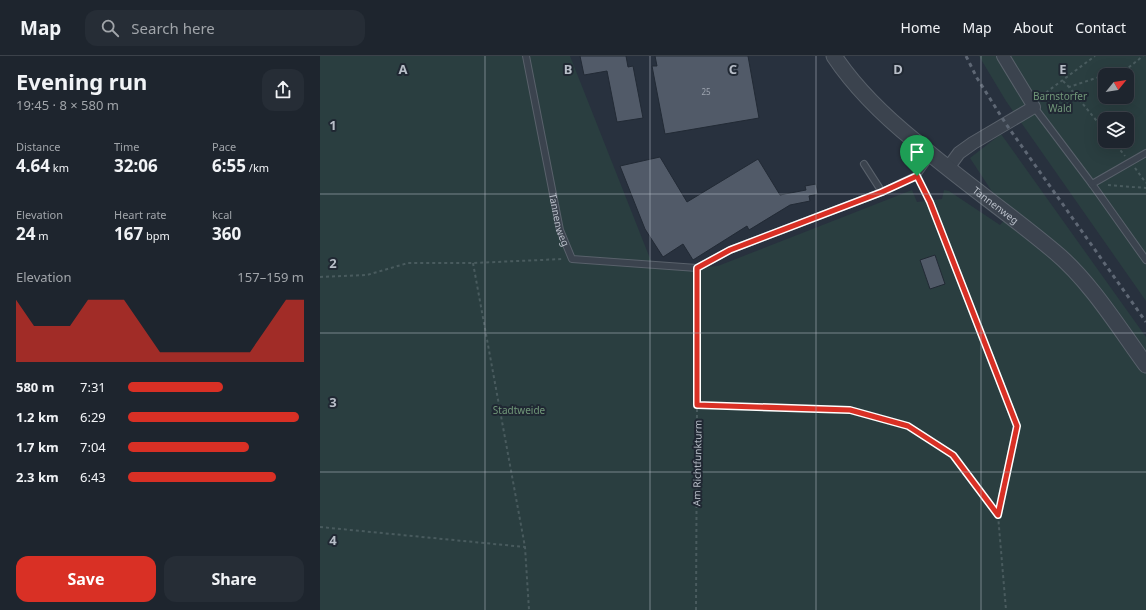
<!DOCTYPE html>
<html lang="en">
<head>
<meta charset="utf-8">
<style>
	body { margin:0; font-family:"Noto Sans",sans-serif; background:#262d36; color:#f1f3f6; height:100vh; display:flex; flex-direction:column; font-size:15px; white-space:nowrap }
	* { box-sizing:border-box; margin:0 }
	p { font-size:13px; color:#a1a5aa }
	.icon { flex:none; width:22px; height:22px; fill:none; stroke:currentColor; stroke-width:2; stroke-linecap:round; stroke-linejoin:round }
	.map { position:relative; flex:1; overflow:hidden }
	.details { display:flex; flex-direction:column; background:#1e252e; width:320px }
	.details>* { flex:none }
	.needle { width:26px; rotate:60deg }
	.controls { position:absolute; left:778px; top:12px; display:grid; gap:8px }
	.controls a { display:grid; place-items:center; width:36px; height:36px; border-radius:8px; background:#1e252e; box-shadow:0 4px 16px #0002,0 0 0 1px #3c424a; font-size:20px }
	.pin { position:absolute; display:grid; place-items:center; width:34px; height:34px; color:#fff; margin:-41px -17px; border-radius:50% 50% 50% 0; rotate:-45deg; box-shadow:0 0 4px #0007 }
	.pin .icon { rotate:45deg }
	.round { display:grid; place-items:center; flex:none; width:42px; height:42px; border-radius:12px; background:#262d36 }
	.summary { display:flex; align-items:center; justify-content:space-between; height:68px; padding:0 16px }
	h1 { font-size:22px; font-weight:700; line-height:30px }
	.metrics { display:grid; grid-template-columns:repeat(3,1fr); gap:6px; height:68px; padding:4px 16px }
	.metrics div { display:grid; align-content:center }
	.metrics b { font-size:17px; font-weight:700 }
	.metrics small { font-size:11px; font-weight:400 }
	.metrics p { font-size:11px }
	.chart { height:112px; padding:8px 16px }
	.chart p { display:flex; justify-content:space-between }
	.chart svg { width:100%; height:72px; margin-top:4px; fill:#d93025; opacity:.7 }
	.button { display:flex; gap:8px; margin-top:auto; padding:8px 16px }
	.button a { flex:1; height:46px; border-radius:12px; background:#d93025; color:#fff; font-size:16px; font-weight:700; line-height:46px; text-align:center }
	.button a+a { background:#262d36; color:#f1f3f6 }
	ul { padding:0 16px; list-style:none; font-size:13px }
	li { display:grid; grid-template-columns:64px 48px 1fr; align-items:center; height:30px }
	li i { height:10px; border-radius:5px; background:#d93025 }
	header { display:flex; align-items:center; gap:24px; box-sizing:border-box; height:56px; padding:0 20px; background:#1e252e; border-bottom:1px solid #3c424a }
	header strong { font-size:19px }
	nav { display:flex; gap:22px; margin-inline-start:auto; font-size:14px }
	.search { width:280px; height:36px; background:#262d36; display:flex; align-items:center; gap:10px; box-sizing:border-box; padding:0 14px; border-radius:12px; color:#a1a5aa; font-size:15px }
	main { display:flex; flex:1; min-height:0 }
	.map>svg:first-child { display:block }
</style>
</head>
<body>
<header>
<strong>Map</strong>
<div class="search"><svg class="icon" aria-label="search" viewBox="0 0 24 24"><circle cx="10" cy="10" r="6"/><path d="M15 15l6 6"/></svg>Search here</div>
<nav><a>Home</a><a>Map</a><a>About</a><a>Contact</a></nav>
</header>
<main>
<section class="details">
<div class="summary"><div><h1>Evening run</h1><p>19:45 · 8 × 580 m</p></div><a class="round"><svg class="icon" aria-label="share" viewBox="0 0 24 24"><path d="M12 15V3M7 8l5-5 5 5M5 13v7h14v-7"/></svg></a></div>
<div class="metrics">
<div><p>Distance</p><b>4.64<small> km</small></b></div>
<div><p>Time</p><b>32:06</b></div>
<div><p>Pace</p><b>6:55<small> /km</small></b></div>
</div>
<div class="metrics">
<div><p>Elevation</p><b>24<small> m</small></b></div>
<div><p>Heart rate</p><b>167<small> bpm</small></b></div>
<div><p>kcal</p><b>360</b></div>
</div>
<div class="chart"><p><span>Elevation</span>157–159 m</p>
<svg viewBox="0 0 160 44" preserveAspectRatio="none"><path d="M0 44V6L10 22L20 22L30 22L40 6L50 6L60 6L70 22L80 38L90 38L100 38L110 38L120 38L130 38L140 22L150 6L160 6V44z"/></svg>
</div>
<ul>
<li><b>580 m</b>7:31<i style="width:54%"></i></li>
<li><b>1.2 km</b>6:29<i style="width:97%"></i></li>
<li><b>1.7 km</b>7:04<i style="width:69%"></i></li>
<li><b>2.3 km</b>6:43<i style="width:84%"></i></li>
</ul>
<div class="button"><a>Save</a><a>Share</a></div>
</section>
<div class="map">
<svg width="826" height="554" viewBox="0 0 826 554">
	<rect width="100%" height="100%" fill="#28313e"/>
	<g fill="#2a3e40" fill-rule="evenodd">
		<path d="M 0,0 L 250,0 L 331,205 L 377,212 L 398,210 L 592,134 L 597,146 L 622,143 L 624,134 L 629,135 L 680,169 L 688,160 L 650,102 L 681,78 L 826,281 L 826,554 L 0,554 Z"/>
		<path d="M 659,0 L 826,0 L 826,245 L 686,45 ZM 785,19 L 807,19 L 807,41 L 785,41 ZM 785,63 L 807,63 L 807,85 L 785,85 Z"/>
	</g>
	<g fill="#515a68" stroke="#222a35">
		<path d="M 260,0 L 306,0 L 308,11 L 313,10 L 323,62 L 297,66 L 287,15 L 264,19 Z"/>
		<path d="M 335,0 L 428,0 L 439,62 L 345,78 L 332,10 L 337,10 Z"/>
		<path d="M 340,101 L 367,146 L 438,103 L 460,139 L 486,134 L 485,130 L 496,128 L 498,138 L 489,140 L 490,145 L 470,149 L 429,174 L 427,170 L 373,204 L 363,188 L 343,201 L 325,173 L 300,110 Z"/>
		<path d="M 615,199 L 625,228 L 610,233 L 600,204 Z"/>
	</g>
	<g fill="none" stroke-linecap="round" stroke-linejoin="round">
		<defs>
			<g id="service">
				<path id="s1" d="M 206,0 L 240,174 L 252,203 L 377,212 L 410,194 L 562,136 L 597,119 L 611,100"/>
				<path d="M 714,51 L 772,128 L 826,204"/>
				<path d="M 544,108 L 562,136"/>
				<path d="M 772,128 L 826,97"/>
			</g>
			<path id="minor" d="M 628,112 L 639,97 L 653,87 L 714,51 L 683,0"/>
			<g id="tertiary">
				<path id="s2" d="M 514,0 C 536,33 564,60 595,85 C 640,124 690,158 735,196 C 770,225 799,272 826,309"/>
			</g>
		</defs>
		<use href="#service" stroke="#59616b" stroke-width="8"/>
		<use href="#minor" stroke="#59616b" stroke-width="14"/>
		<use href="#tertiary" stroke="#59616b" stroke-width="17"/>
		<g stroke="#495b5e" stroke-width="2" stroke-dasharray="3 3" stroke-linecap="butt">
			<path d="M 785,19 L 749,31 L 785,75"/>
			<path d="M 786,19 L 808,12 L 823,0"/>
			<path d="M 743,25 L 749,31"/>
			<path d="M 722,41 L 728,35 L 775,0"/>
			<path d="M 793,85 L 805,100"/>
			<path d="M 815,112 L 826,127"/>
			<path d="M 600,126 L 610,146 L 697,370 L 678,459 L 686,554"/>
			<path d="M 788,129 L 826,132"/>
			<path d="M 153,207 L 205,491 L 209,554"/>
			<path d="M 0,221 L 47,219 L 88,207 L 153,207 L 243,203"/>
			<path d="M 377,349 L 530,354 L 588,370 L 633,399 L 678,459"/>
			<path d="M 0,471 L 205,491"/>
			<path d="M 376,554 L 377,349 L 377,221"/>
		</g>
		<use href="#service" stroke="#3b434e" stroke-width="6"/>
		<use href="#minor" stroke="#3b434e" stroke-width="12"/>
		<use href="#tertiary" stroke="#3b434e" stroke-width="15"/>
		<path stroke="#5e6774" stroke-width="3" stroke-dasharray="4 4" stroke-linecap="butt" d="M 646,0 L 657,22 L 686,68 L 826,266"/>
	</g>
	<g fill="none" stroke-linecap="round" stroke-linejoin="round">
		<defs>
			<path id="route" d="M 597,120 L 610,146 L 697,370 L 678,459 L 633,399 L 588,370 L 530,354 L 377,349 L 377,212 L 410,194 L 562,136 Z"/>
		</defs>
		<use href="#route" stroke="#fff" stroke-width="8"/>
		<use href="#route" stroke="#d93025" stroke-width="5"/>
	</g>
	<path fill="none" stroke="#b8bec8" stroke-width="1" stroke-opacity="0.55" d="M 165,0 L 165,554M 330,0 L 330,554M 496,0 L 496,554M 661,0 L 661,554M 0,138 L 826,138M 0,277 L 826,277M 0,416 L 826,416"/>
	<g text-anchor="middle" stroke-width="4" stroke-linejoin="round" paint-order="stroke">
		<g font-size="8" fill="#9ea5b0">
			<text x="386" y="39">25</text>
		</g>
		<g font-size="10" fill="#719779" stroke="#202833">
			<text x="740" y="44">Barnstorfer<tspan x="740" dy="12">Wald</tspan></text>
			<text x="199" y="358">Stadtweide</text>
		</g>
		<g font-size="10" fill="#b8bec8" stroke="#202833">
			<text dy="4" stroke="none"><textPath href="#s2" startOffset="221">Tannenweg</textPath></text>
			<text dy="4" stroke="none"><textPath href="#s1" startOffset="167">Tannenweg</textPath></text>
			<text transform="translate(377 407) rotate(-89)" y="4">Am Richtfunkturm</text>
		</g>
	</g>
	<g font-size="13" text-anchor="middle" font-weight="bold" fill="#b8bec8" stroke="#202833" stroke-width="4" stroke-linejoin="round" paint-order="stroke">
		<text x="83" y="18">A</text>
		<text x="248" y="18">B</text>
		<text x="413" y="18">C</text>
		<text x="578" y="18">D</text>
		<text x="743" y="18">E</text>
		<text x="13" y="74">1</text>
		<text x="13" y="212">2</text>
		<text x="13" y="351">3</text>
		<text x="13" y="489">4</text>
	</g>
</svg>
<div class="controls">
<a><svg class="needle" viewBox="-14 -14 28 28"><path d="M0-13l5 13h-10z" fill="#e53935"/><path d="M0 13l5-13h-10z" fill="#a1a5aa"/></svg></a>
<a><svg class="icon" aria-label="layers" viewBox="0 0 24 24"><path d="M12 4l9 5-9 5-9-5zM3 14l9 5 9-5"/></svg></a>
</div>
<div class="pin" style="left:597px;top:120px;background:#1e9e55"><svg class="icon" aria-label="arrive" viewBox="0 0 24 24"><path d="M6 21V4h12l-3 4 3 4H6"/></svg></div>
</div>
</main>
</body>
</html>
